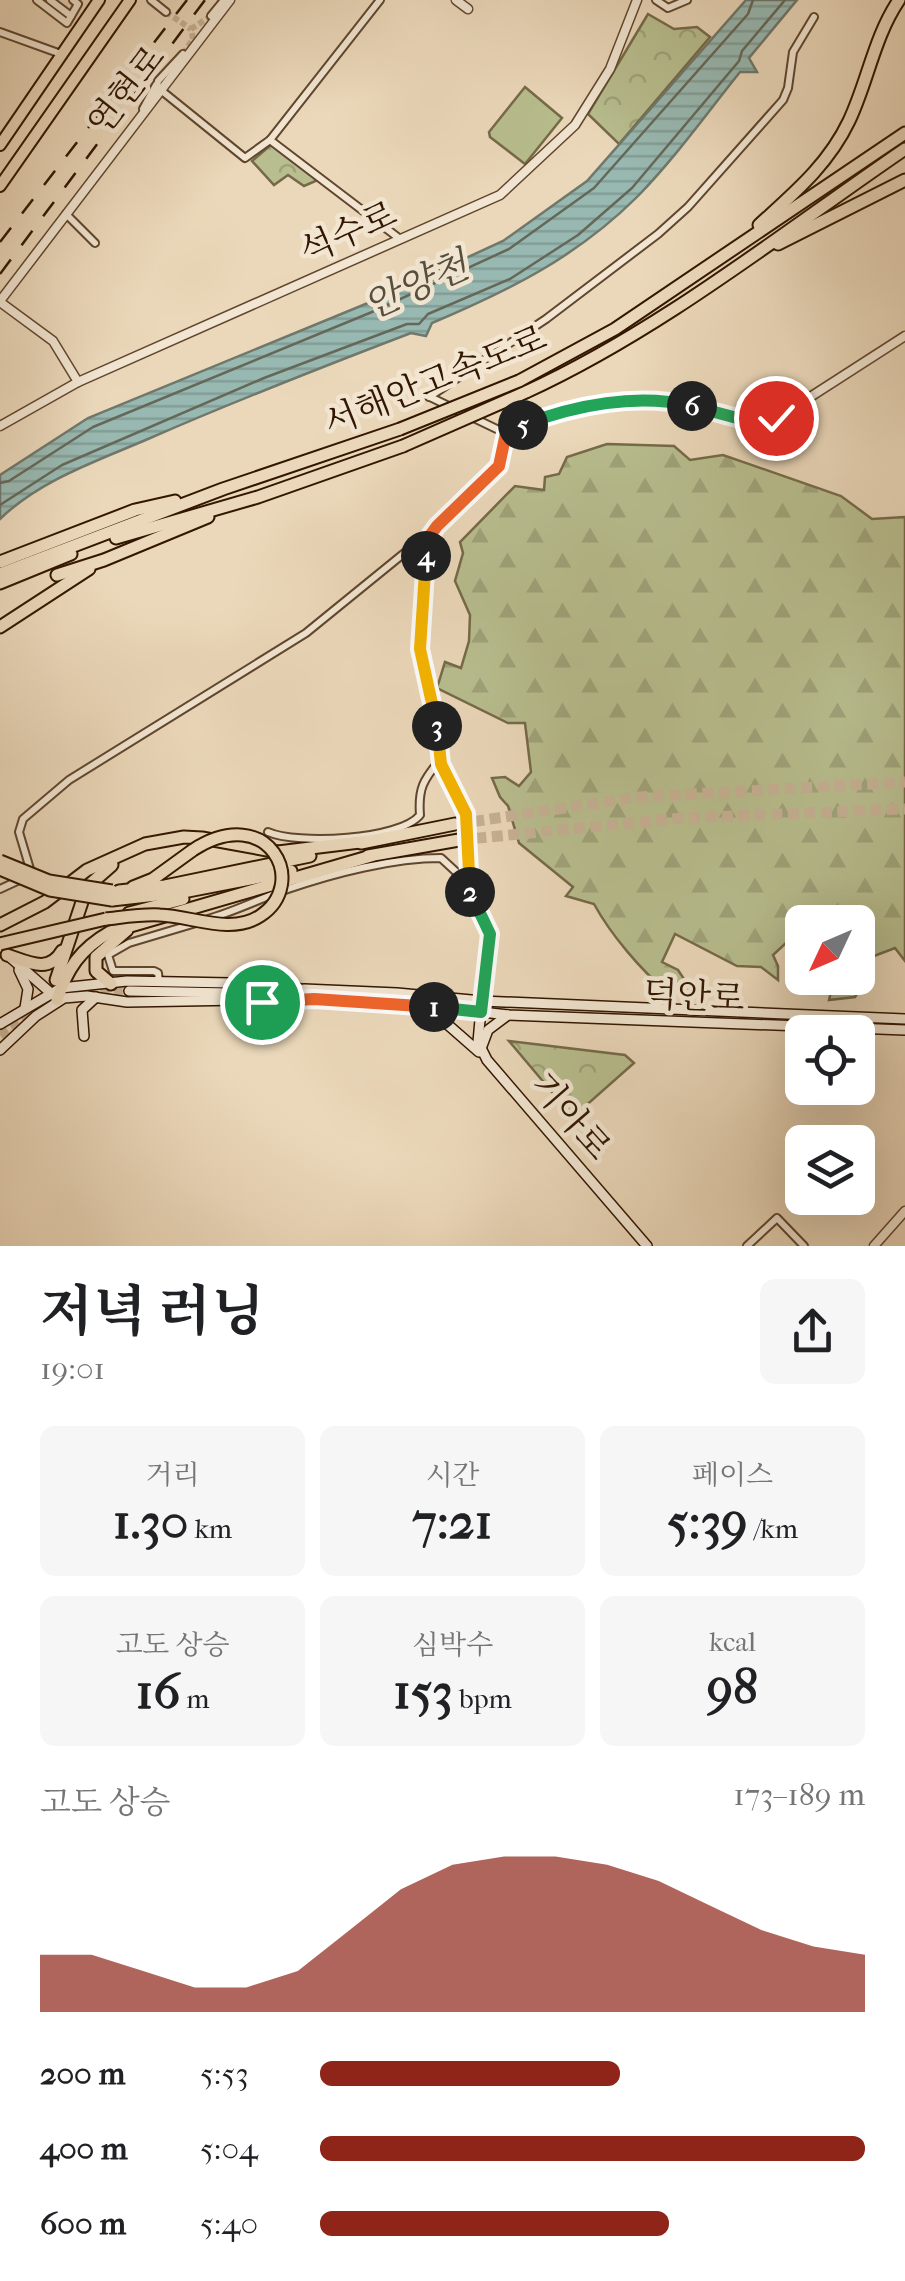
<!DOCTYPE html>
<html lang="ko">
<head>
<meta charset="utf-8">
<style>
	body { margin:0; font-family:"IM FELL French Canon","Noto Serif KR",serif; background:#f6f6f6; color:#202124; height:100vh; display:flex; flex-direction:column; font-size:38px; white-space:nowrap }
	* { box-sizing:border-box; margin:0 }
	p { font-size:32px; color:#757577 }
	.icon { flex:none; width:55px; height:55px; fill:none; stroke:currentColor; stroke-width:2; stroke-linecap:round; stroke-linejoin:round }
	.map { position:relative; height:1246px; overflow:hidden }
	.drawer { display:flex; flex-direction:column; background:#fff; flex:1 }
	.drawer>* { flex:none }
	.needle { width:65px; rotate:226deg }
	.controls { position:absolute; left:785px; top:905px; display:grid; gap:20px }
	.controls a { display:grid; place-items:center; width:90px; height:90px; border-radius:15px; background:#fff; box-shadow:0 10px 40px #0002; font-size:50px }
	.pin { position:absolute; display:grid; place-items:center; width:85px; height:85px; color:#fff; margin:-42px; border:5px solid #fff; border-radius:50%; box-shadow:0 2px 10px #0007 }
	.km { position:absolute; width:50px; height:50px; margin:-25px; border-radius:50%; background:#222; color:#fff; font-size:28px; line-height:50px; text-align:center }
	.round { display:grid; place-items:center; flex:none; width:105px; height:105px; border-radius:15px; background:#f6f6f6 }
	.head { display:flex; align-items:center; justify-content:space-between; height:170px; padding:0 40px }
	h1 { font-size:55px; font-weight:700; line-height:75px }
	.stats { display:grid; grid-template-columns:repeat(3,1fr); gap:15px; height:170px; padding:10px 40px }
	.stats div { display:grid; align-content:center; border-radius:15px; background:#f6f6f6; text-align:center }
	.stats b { font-size:50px; font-weight:700 }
	.stats small { font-size:28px; font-weight:400 }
	.stats p { font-size:28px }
	.chart { height:280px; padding:20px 40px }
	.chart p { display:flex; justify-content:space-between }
	.chart svg { width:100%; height:180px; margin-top:10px; fill:#8f2418; opacity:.7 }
	ul { padding:0 40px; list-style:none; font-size:32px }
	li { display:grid; grid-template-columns:160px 120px 1fr; align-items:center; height:75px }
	li i { height:25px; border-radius:12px; background:#8f2418 }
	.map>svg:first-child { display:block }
</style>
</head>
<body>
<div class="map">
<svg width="905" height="1246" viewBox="0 0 905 1246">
	<defs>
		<pattern id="forest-firs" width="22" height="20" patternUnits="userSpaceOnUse" patternTransform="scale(2.5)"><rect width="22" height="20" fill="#b8be8f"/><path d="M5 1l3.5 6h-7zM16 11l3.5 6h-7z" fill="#9fa37a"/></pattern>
		<pattern id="park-crowns" width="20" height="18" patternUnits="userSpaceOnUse" patternTransform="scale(2.5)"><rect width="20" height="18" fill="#b8be8f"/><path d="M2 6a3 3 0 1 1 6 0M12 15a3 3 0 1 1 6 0" fill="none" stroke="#9fa37a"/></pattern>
		<pattern id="water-rules" width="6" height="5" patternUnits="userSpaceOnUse" patternTransform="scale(2.5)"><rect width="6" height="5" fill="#98b9b2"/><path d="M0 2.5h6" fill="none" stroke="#839e97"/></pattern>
	</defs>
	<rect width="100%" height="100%" fill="#ebd8ba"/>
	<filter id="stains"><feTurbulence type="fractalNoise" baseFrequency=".002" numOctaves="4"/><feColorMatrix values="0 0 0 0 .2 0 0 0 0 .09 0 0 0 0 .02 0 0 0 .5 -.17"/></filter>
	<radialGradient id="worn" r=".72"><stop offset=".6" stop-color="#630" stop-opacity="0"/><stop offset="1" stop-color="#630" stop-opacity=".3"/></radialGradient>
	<path fill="url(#forest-firs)" stroke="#756a48" stroke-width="2.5" d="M 607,444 L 674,446 L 690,460 L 723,455 L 841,496 L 872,519 L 905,517 L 905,961 L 895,948 L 874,956 L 871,972 L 855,997 L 829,1000 L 834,978 L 858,978 L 858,948 L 861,945 L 858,939 L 858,922 L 813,917 L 810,922 L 802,922 L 802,941 L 798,951 L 788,941 L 773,955 L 778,966 L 778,980 L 761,967 L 737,966 L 675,934 L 662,962 L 678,970 L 692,991 L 667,992 C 641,970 611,935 594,904 L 566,896 L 573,887 L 519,843 L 508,806 L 500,797 L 492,778 L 505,777 L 519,786 L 531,772 L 525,723 L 508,723 L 437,688 L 445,662 L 461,668 L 469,641 L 470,615 L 455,581 L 463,553 L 460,542 L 515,486 L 544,490 L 545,477 L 559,474 L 567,457 Z"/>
	<g fill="url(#park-crowns)" stroke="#756a48" stroke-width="2.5">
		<path d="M 648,14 L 674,29 L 697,27 L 710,37 L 619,144 L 588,114 Z"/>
		<path d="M 272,144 L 318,180 L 304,186 L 288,175 L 274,185 L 252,161 Z"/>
		<path d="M 509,1041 L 625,1055 L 634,1063 L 573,1117 Z"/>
	</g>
	<path fill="#b8be8f" stroke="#756a48" stroke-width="2.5" d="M 525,87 L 562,118 L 525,164 L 490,137 L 489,132 Z"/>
	<path fill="url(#water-rules)" stroke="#6f786b" stroke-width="2.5" d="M 746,0 L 797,0 L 749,58 L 757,72 L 740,72 C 707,113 675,158 638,196 C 577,257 510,290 432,323 L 426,336 L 411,333 C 322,367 235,401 148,439 C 97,461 40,480 0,519 L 0,475 L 88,418 L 368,303 L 503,241 L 587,181 Z"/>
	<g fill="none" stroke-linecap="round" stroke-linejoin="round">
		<g stroke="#656859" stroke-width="2.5">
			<path d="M 0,483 L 9,481 L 93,427 L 372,312 L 509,249 L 594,188 L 748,14 L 753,0"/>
			<path d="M 0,505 L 62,465 L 264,378 L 407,324 L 419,324 L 428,314 L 510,279 L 578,235 L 632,188 L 739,61 L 742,51 L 785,0"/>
		</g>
		<g stroke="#c6b195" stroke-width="6" stroke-dasharray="6 3" stroke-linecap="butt">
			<path d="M 166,12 L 191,29"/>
			<path d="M 191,29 L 211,16"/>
			<path d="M 183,54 L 193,39 L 191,29"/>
		</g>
		<g stroke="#c6b195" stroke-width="9" stroke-dasharray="9 4.5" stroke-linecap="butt">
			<path d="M 87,995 L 129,991"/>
			<path d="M 0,1035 L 39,1009"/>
		</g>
		<g stroke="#c6b195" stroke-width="11" stroke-dasharray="11 5.5" stroke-linecap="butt">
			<path d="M 457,824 L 639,797 L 905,782"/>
			<path d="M 459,840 L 682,818 L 905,809"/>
		</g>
		<defs>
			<g id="minor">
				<path d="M 37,0 L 67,23 L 78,4 L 73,0"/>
				<path d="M 50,0 L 71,16"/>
				<path d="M 151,0 L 166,12"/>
				<path d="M 656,0 L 668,8 L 687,0"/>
				<path d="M 211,16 L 224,0"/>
				<path d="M 0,32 L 61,54"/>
				<path d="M 183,54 L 158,81 L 157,87 L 245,158 L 270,140 L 380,0"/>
				<path d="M 143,109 L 156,85"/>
				<path d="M 270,140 L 400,239"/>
				<path d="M 66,214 L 95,243"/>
				<path d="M 429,397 L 546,319 L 658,234 L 688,207 L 783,100 L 788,88 L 793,52 L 814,17"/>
				<path d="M 430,397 L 505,433"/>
				<path d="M 268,832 C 297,845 400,840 420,815 C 418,789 423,780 440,760"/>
				<path d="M 0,889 L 28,876 L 30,869 L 19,832 L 23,819 L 69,780 L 306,633 L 413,546 L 428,541"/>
				<path d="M 208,919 C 236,911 261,898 288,889 C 334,873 393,858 441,858 L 467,882"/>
				<path d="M 159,981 L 158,973 L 154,971 L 113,971 L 108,955 L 129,943 L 196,923"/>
				<path d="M 747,1246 L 777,1218 L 804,1246"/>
			</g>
			<g id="tertiary">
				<path d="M 456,0 L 468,9"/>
				<path d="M 0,301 L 230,0"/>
				<path d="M 0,302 L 53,341 L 78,382"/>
				<path d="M 0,426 L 78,382 L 500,195 L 575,125 L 610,69 L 637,0"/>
				<path d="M 482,1001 L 490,934 L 470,895 L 466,860 L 466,815 L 441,764 L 420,649 L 429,537 L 499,465 L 505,433 C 559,406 625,394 686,404 C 716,409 744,427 776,419 L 905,336"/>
				<path d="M 874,1246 L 905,1211"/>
			</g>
			<g id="secondary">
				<path d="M 11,958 L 52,994"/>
				<path d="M 19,970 L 28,989 L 25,1008"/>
				<path d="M 129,991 L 286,994 L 303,998 L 387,1001 L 508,1015 L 905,1030"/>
				<path d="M 289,993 L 304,989 L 397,993 L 482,1001 L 905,1019"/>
				<path d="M 481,1009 L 478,1042 L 487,1060 L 647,1246"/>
				<path d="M 431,1010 L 479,1052"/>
				<path d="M 0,1024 L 61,988 L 127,981 L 282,984 L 301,989"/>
				<path d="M 84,1036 L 82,1010 L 96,997"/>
				<path d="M 482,1046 L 488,1030 L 508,1015"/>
				<path d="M 0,1050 L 36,1016 L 64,998 L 87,996 L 127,1002 L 295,999"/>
			</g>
			<g id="primary">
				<path d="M 0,145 L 99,0"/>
				<path d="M 0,186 L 130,0"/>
			</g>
			<path id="trunk" d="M 133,887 L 153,879 L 193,850"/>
			<g id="motorway">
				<path d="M 759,225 C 794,193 828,165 849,121 C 868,81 874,37 899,0"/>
				<path d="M 778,244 L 905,180"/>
				<path d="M 519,381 L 615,329 L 905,133"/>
				<path d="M 526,392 C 661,330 782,233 905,149"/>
				<path d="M 116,538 L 258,497 L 403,446"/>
				<path d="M 0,562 L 135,510 L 175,501"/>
				<path d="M 0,574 L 223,489 L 400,429"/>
				<path d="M 57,575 L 104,560 L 208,517"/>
				<path d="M 0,583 L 71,554"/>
				<path d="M 0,627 L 89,569"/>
				<path d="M 361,843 L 455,824"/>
				<path d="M 368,856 L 459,840"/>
				<path d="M 119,891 L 165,886 L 310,856"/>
				<path d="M 112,900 L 183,892 L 291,871"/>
				<path d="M 129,913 L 183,899"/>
				<path d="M 0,925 L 45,902 L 87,870 L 145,844 L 184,837 L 202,838 L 278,852 L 368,841"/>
				<path d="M 7,955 C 28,962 49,974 62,951"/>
				<path d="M 56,980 L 87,887 L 112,865"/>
				<path d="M 111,984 L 96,971 L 96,957 L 127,930"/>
				<path d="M 57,1000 C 67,969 80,949 110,932 L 371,856"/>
			</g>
		</defs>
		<use href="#minor" stroke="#60462e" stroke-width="10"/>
		<use href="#tertiary" stroke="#60462e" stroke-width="11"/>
		<use href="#secondary" stroke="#321600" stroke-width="12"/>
		<use href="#primary" stroke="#321600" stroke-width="14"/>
		<use href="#trunk" stroke="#321600" stroke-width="15"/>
		<use href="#motorway" stroke="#321600" stroke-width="15"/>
		<use href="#minor" stroke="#f2e6d2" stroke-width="6"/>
		<use href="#tertiary" stroke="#f2e6d2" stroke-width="8"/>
		<use href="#secondary" stroke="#f2e6d2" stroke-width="9"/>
		<use href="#primary" stroke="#ebd8ba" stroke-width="10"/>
		<use href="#trunk" stroke="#ebd8ba" stroke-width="11"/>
		<use href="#motorway" stroke="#ebd8ba" stroke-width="11"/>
		<g stroke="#321600" stroke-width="2.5" stroke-dasharray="18 18" stroke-linecap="butt">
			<path d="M 0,242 L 187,0"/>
			<path d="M 0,274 L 205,0"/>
		</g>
		<defs>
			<g id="trunk-bridge">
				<path d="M 0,861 L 49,881 L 112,891"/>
				<path d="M 0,869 L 50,890 L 112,900"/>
				<path d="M 106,919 C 124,917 142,914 160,915 C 191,916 231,935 260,916 C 310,884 269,801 193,850"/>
			</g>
			<g id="motorway-bridge">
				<path d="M 400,429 L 519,381"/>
				<path d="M 403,446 L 526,392"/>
				<path d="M 0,944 L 106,919"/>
			</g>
		</defs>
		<use href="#trunk-bridge" stroke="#321600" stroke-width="15" stroke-linecap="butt"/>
		<use href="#motorway-bridge" stroke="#321600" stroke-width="15" stroke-linecap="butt"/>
		<use href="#trunk-bridge" stroke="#ebd8ba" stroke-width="11"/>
		<use href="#motorway-bridge" stroke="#ebd8ba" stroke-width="11"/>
	</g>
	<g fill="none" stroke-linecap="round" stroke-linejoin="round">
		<defs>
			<path id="split-1" d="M 262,1002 L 314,999 L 434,1007"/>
			<path id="split-2" d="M 434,1007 L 481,1012 L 490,934 L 470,892"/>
			<path id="split-3" d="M 437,726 L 441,764 L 466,814 L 470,892"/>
			<path id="split-4" d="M 426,556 L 420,649 L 437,726"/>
			<path id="split-5" d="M 426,556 L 429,537 L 437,526 L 499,466 L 506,433 L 523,425"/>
			<path id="split-6" d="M 523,425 C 575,405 637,393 692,406"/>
			<path id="split-7" d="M 692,406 L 752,422 L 776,418"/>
		</defs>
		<use href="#split-1" stroke="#fff" stroke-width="20"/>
		<use href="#split-2" stroke="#fff" stroke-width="20"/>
		<use href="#split-3" stroke="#fff" stroke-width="20"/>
		<use href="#split-4" stroke="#fff" stroke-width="20"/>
		<use href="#split-5" stroke="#fff" stroke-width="20"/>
		<use href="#split-6" stroke="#fff" stroke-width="20"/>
		<use href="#split-7" stroke="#fff" stroke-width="20"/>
		<use href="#split-1" stroke="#f0652b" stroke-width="12"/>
		<use href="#split-2" stroke="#22a559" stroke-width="12"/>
		<use href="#split-3" stroke="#f5b400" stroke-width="12"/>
		<use href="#split-4" stroke="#f5b400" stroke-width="12"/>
		<use href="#split-5" stroke="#f0652b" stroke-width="12"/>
		<use href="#split-6" stroke="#22a559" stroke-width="12"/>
		<use href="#split-7" stroke="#22a559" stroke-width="12"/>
	</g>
	<g text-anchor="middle" stroke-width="9" stroke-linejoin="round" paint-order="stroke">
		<g font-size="35" fill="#321600" stroke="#f2e6d2">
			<text transform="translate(126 90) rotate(-52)" y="12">연현로</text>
			<text transform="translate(348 232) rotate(-24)" y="12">석수로</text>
			<text transform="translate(435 380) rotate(-22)" y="12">서해안고속도로</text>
			<text transform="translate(694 996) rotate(3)" y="12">덕안로</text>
			<text transform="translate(571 1116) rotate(49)" y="12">기아로</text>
		</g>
		<g font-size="38" font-style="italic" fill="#564f3e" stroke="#f2e6d2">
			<text transform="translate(416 285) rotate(-24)" y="13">안양천</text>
		</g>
	</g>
	<rect width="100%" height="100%" filter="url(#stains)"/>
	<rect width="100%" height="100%" fill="url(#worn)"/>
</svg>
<div class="controls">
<a><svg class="needle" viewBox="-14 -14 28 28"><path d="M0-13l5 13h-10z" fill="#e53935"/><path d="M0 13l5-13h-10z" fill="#757577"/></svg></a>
<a><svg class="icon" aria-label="locate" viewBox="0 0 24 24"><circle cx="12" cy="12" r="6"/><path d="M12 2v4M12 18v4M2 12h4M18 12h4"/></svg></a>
<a><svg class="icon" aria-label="layers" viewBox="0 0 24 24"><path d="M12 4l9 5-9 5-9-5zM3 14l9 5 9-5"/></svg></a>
</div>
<div class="pin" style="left:262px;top:1002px;background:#1e9e55"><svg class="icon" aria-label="arrive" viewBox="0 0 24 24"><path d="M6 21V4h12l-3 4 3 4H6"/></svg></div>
<div class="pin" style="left:776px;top:418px;background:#d93025"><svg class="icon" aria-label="check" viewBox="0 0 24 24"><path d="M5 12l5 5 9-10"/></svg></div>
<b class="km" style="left:434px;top:1007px">1</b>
<b class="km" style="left:470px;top:892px">2</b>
<b class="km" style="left:437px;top:726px">3</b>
<b class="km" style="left:426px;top:556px">4</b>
<b class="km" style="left:523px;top:425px">5</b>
<b class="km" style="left:692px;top:406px">6</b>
</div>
<section class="drawer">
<div class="head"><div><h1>저녁 러닝</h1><p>19:01</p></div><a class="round"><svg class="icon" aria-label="share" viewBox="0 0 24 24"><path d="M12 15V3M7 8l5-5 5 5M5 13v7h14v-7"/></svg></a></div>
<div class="stats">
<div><p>거리</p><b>1.30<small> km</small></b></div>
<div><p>시간</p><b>7:21</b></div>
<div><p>페이스</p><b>5:39<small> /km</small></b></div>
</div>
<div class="stats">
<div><p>고도 상승</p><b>16<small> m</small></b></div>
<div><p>심박수</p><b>153<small> bpm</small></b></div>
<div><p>kcal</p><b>98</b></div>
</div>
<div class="chart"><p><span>고도 상승</span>173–189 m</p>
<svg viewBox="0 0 160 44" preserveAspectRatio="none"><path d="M0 44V30L10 30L20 34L30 38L40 38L50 34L60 24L70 14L80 8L90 6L100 6L110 8L120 12L130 18L140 24L150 28L160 30V44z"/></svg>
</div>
<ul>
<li><b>200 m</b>5:53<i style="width:55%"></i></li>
<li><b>400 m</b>5:04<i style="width:100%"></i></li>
<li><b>600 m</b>5:40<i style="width:64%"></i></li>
</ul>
</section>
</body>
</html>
